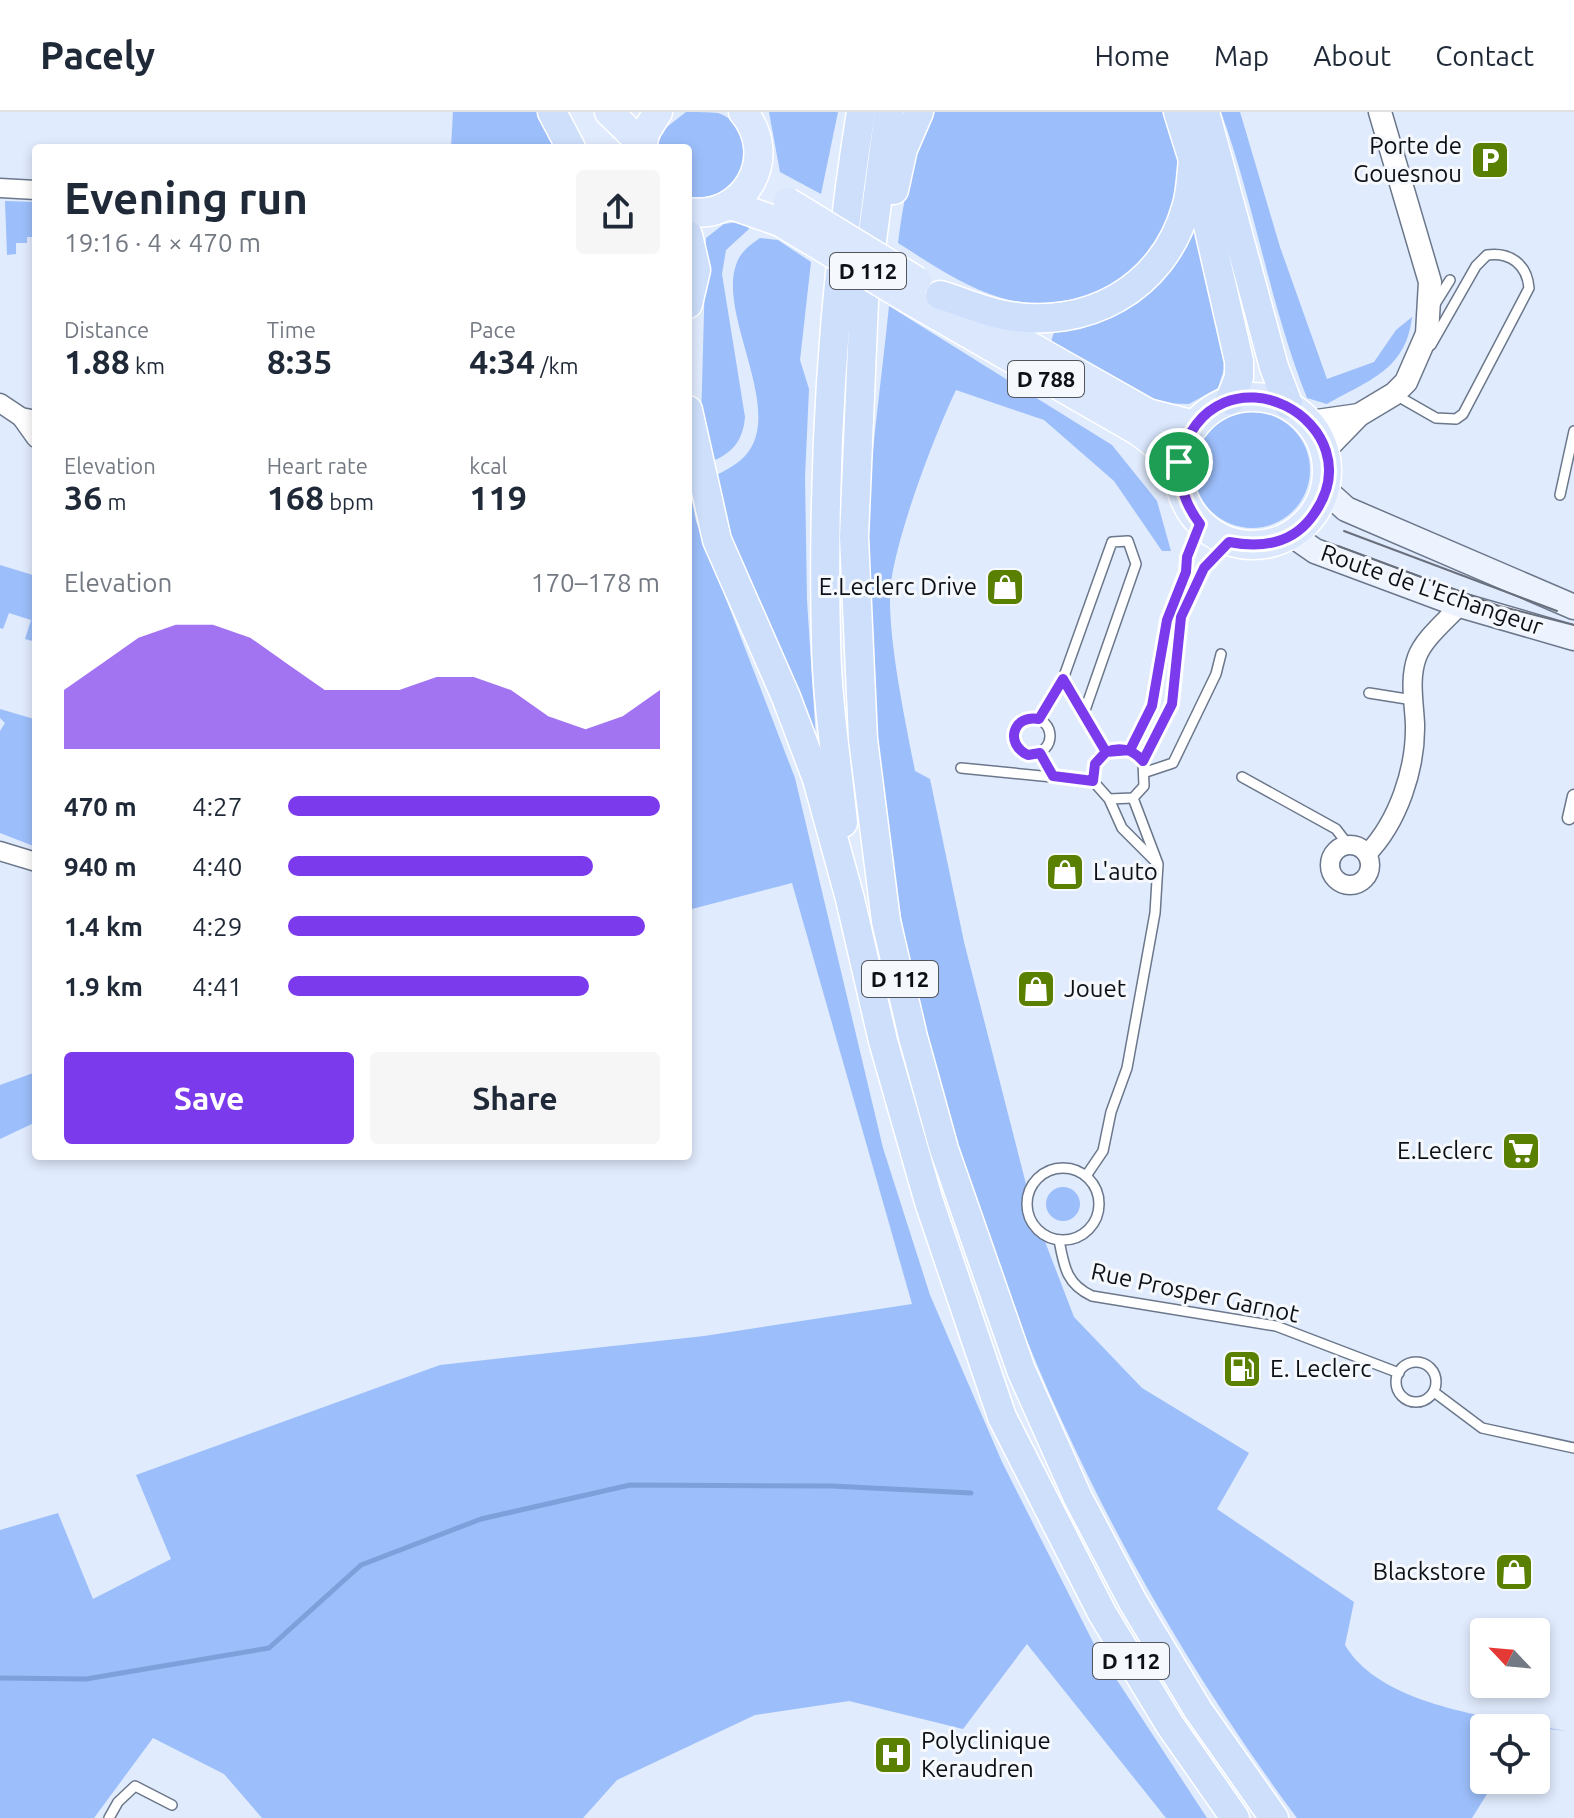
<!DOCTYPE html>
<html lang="en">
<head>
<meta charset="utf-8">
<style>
	body { margin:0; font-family:Ubuntu,sans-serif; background:#f6f6f7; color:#1f2937; height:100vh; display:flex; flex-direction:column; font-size:30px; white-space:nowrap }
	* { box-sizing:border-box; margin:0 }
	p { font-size:26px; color:#747a83 }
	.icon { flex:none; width:44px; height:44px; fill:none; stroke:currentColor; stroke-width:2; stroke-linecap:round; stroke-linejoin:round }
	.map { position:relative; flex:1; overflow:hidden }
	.sheet { position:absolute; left:32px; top:32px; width:660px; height:1016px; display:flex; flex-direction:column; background:#fff; border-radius:8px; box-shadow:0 4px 12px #0003 }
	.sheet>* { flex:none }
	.needle { width:52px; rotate:296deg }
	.tools { position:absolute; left:1470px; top:1506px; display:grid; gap:16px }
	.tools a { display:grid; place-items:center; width:80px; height:80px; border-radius:8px; background:#fff; box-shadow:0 4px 12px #0003; font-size:40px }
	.pin { position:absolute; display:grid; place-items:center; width:68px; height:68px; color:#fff; margin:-34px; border:4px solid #fff; border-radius:50%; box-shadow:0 2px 8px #0007 }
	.round { display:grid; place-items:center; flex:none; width:84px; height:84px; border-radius:8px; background:#f6f6f7 }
	.summary { display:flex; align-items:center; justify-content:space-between; height:136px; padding:0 32px }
	h1 { font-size:44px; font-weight:700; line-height:60px }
	.metrics { display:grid; grid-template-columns:repeat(3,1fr); gap:12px; height:136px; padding:8px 32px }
	.metrics div { display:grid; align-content:center }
	.metrics b { font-size:34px; font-weight:700 }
	.metrics small { font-size:22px; font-weight:400 }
	.metrics p { font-size:22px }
	.chart { height:224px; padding:16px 32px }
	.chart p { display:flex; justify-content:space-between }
	.chart svg { width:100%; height:144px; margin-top:8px; fill:#7c3aed; opacity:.7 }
	.primary-button { display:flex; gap:16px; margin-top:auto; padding:16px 32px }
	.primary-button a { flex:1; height:92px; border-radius:8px; background:#7c3aed; color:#fff; font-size:32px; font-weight:700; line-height:92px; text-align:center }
	.primary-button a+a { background:#f6f6f7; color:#1f2937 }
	ul { padding:0 32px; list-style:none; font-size:26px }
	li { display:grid; grid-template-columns:128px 96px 1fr; align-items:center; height:60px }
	li i { height:20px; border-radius:10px; background:#7c3aed }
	header { display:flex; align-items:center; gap:48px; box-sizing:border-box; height:112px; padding:0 40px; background:#fff; border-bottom:2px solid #e0e1e3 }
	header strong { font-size:38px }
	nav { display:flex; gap:44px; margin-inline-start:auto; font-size:28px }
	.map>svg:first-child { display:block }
</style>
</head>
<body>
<header>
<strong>Pacely</strong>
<nav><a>Home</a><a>Map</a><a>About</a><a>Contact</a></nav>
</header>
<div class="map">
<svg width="1574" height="1706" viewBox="0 0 1574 1706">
	<rect width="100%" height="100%" fill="#e0ebfd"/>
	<g fill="#9cbefa">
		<path d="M 453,0 L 537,0 L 559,36 L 451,36 Z"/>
		<path d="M 686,0 C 695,0 709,0 718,1 C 767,18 743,97 688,84 L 688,36 L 657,36 L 663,18 Z"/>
		<path d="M 769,0 L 838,0 L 821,82 L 780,60 Z"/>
		<path d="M 935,0 L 1162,0 C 1167,9 1173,18 1176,27 C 1180,36 1178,48 1179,58 C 1183,138 1107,195 1031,191 C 984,189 936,155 898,131 C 904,85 912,41 935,0 Z"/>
		<path d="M 1221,0 L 1240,0 L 1280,135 L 1327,267 L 1374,250 L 1396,218 L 1412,205 C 1406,258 1369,268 1327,292 L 1307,286 C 1270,193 1255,94 1221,0 Z"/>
		<path d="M 5,89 L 36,90 L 36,125 L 27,125 L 27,131 L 16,131 L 16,142 L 7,143 Z"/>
		<path d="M 744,109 L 749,117 L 726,138 L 722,162 L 745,305 C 743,330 731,343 707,351 L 701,311 L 706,126 L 724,112 Z"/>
		<path d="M 1198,109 L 1227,248 L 1218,276 L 1189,292 L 1156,291 L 1051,230 L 1055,217 L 1184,127 Z"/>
		<path d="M 760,126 L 778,128 L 811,150 L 800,248 L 809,277 L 805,365 L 807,488 L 816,628 L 761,513 L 709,367 C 720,361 736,354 745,344 C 786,300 718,204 736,153 C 740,140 750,133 760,126 Z"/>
		<path d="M 889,194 L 1112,333 L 1157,389 L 1171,439 L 1162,439 L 1114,369 L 1044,308 L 956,278 C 934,324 892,434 890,482 C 889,533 905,607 915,659 L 930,667 L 964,830 L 1026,1072 L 1022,1096 L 1030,1118 L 1044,1127 L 1074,1205 L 1142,1276 L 1249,1341 L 1217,1397 L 1354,1490 L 1345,1533 C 1382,1596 1499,1606 1566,1619 L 1524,1614 L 1484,1616 L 1484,1668 L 1490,1668 L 1492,1674 L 1472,1706 L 1297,1706 C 1033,1351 874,912 867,467 C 865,377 880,284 889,194 Z"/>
		<circle cx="1252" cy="358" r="58"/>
		<path d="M 688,370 L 696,409 L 795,666 L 883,1036 L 930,1183 L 1002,1350 L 1096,1536 L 1207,1706 L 1166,1706 L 1027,1532 L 963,1617 L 849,1589 L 755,1603 L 617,1668 L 583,1706 L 262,1706 L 224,1662 L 153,1626 L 94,1706 L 0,1706 L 0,1418 L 58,1401 L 93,1487 L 171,1447 L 136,1363 L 440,1253 L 704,1224 L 912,1192 L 792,771 L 688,798 Z"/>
		<path d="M 0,453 L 36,464 L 36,530 L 25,527 L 31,508 L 9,501 L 3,517 L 0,516 Z"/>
		<path d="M 0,597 L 34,607 L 36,604 L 36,735 L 0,721 L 0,619 L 5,611 L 0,606 Z"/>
		<path d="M 36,960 L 36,1010 L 0,1027 L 0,973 Z"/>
		<circle cx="1063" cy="1092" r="17"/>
	</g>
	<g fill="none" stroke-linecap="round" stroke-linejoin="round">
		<path stroke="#7ea0da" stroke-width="5" d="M 0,1566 L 86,1567 L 269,1536 L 361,1453 L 481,1407 L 630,1373 L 832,1374 L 971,1381"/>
		<defs>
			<g id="service">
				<path d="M 1435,192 L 1450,168"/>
				<path d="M 1394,282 L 1436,306 L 1456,307 L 1463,302 L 1529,176 C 1527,152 1510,140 1487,143 L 1476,154 L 1431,233"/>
				<path d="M 1560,383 L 1574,319"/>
				<path d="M 1369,581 L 1413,588"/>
				<path d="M 1084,601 L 1136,452 L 1128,429 L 1112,430 L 1063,567 L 1106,640"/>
				<circle cx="1032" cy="624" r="18"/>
				<path d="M 1039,607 L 1063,567"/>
				<path d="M 1130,638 L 1152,594 L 1167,508 L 1186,460 L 1187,445 L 1200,412"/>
				<path d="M 1040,641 L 1053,664"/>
				<path d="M 1143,649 L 1172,592 L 1181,505 L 1204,456 L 1229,430"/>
				<path d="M 961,656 L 1093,669"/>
				<path d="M 1146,660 L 1173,651 L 1216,562 L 1221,542"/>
				<path d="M 1242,665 L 1336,717 L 1349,734"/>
				<path d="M 1109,687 L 1133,686 L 1144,674 L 1143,649 L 1130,638 L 1106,640 L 1095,652 L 1093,669 L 1109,687 L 1122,716 L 1156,750"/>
				<circle cx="1063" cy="1092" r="36"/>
				<path d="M 1086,1064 L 1103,1039 L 1111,1000 L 1127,956 L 1155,801 L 1158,752 L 1133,686"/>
				<path d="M 1059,1128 C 1064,1154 1066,1172 1092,1184 L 1276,1214 L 1399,1261"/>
				<circle cx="1416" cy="1270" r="20"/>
				<path d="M 1434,1280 L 1482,1316 L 1574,1336"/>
				<path d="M 109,1706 L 118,1690 L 135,1674 L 172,1693"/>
			</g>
			<path id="pedestrian" d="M 1569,706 L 1574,684"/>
			<g id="minor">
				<path d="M 0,76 L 36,78"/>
				<path d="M 0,291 L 21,305 L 36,308"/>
				<path d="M 21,305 L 36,326"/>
				<circle cx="1350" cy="753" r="20"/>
				<path d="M 0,739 L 36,750"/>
				<path d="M 1367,742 C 1398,710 1416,657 1415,612 C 1414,590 1409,567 1417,545 C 1424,526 1447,508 1460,493"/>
			</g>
			<g id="tertiary">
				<path d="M 1310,310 L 1359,303"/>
				<path d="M 1325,338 L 1359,303 L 1394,282 L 1406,270 L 1427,222 L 1430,170 L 1380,0"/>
			</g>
			<g id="secondary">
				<path d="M 1326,379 L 1346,397 L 1574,495"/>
				<path d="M 1292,423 L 1315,439 L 1460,493 L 1574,526"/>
			</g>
			<g id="primary">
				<path d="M 609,0 L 642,32"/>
				<path d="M 642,36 L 645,21 L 658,0"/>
				<path d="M 731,93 L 780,110"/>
				<path d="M 688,100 C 746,108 780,44 743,0"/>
				<path d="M 910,188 L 1138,319 L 1179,350"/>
				<path d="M 968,199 L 1148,301 L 1195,313"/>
				<circle cx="1253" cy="359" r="74"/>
			</g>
			<g id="trunk">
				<path d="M 552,0 L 571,36"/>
				<path d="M 889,0 L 864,189 L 854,425 L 863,627 L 886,809 L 913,925 L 944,1037 L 1021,1258 L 1078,1386 L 1133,1490 L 1198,1598 L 1274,1706"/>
				<path d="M 1178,0 L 1193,48 L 1239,249 L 1239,265 L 1230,288"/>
				<path d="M 1205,0 L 1274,255 L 1288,292"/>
				<path d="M 894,78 L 903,37 L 919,0"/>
				<path d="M 688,123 L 696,158 L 688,192"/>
				<path d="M 940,183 C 961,189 982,199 1004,203 C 1086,219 1163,177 1186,96 C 1191,81 1191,63 1193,48"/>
				<path d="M 688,298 L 717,428 L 786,585 L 817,667 L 850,787 L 883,929 L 929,1090 L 1002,1305 L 1102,1501 L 1170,1613 L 1235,1706"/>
				<path d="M 843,711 C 837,651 827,589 826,529 C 822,353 833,174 861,0"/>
			</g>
		</defs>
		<use href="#service" stroke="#6b778b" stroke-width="12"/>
		<use href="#pedestrian" stroke="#6b778b" stroke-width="15"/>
		<use href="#minor" stroke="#6b778b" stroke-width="21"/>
		<use href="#tertiary" stroke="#6b778b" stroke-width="25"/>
		<use href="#secondary" stroke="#6b778b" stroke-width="27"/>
		<use href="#primary" stroke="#fff" stroke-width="31"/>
		<use href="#trunk" stroke="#fff" stroke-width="31"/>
		<use href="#service" stroke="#fff" stroke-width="9"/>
		<use href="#pedestrian" stroke="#fff" stroke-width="12"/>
		<use href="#minor" stroke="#fff" stroke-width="18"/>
		<use href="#tertiary" stroke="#fff" stroke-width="22"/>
		<use href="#secondary" stroke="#edf3fe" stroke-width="24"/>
		<use href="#primary" stroke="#dae7fd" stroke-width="28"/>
		<use href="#trunk" stroke="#cedffc" stroke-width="28"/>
		<g stroke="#69707c" stroke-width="2">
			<path d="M 1344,419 L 1557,499"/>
			<path d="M 1338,434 L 1499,494 L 1574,513"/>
		</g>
		<defs>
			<g id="primary-bridge">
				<path d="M 788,90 L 917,169"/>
				<path d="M 780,110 L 910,188"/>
			</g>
		</defs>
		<use href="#primary-bridge" stroke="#fff" stroke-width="31" stroke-linecap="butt"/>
		<use href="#primary-bridge" stroke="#dae7fd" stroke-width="28"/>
	</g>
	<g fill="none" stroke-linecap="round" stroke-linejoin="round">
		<defs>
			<path id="route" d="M 1179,350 C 1180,375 1185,392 1200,412 L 1187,445 L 1186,460 L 1167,508 L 1152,594 L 1130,638 L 1106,640 L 1095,652 L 1093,669 L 1053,664 L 1040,641 L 1028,643 C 1004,632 1013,602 1039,607 L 1063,567 L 1106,640 C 1121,634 1132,637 1143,649 L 1172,592 L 1181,505 L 1204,456 L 1229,430 C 1260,436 1291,432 1311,406 C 1384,311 1213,220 1179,350"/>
		</defs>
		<use href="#route" stroke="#fff" stroke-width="16"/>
		<use href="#route" stroke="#7c3aed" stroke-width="10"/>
	</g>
	<defs>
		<symbol id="parking-square" viewBox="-11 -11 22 22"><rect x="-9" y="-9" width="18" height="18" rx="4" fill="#598000" stroke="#f5f8fc"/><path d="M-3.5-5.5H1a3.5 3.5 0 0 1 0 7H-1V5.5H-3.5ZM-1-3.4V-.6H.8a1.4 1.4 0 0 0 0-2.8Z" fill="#fff"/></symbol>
		<symbol id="shop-square" viewBox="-11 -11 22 22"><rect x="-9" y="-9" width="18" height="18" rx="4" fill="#598000" stroke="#f5f8fc"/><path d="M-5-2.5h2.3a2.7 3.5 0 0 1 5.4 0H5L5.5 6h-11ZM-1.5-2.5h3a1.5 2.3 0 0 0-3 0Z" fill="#fff"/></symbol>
		<symbol id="supermarket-square" viewBox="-11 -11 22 22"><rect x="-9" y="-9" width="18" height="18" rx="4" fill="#598000" stroke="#f5f8fc"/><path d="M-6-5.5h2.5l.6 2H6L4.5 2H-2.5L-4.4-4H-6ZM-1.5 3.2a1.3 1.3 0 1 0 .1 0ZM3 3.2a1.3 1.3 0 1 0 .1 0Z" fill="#fff"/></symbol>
		<symbol id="fuel-square" viewBox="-11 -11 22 22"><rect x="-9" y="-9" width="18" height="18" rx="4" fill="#598000" stroke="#f5f8fc"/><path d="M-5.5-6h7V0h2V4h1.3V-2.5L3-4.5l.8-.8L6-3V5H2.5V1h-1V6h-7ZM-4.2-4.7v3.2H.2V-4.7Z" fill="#fff"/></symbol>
		<symbol id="hospital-square" viewBox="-11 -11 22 22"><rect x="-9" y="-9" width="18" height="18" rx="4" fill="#598000" stroke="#f5f8fc"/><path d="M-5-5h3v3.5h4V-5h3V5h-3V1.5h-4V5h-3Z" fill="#fff"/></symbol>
	</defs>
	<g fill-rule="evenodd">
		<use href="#parking-square" x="1468" y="26" width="44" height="44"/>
		<use href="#shop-square" x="983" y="453" width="44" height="44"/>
		<use href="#shop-square" x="1043" y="738" width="44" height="44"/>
		<use href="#shop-square" x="1014" y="855" width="44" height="44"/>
		<use href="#supermarket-square" x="1499" y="1017" width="44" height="44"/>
		<use href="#fuel-square" x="1220" y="1235" width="44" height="44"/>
		<use href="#shop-square" x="1492" y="1438" width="44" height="44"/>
		<use href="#hospital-square" x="871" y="1621" width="44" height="44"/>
	</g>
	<g text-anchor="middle" stroke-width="6" stroke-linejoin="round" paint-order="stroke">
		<g fill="#f5f8fc" stroke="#52565c" stroke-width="2">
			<rect x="830" y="141" width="76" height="36" rx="6"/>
			<rect x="1008" y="249" width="76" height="36" rx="6"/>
			<rect x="862" y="849" width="76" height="36" rx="6"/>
			<rect x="1093" y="1531" width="76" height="36" rx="6"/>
		</g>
		<g font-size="22" font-weight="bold" fill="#0c1017">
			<text x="868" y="167">D 112</text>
			<text x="1046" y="275">D 788</text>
			<text x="900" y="875">D 112</text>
			<text x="1131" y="1557">D 112</text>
		</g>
		<g font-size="24" fill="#0c1017" stroke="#f5f8fc" text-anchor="end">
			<text x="1462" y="42">Porte de<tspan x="1462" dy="28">Gouesnou</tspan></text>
			<text x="977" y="483">E.Leclerc Drive</text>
			<text x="1093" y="768" text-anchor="start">L'auto</text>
			<text x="1064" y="885" text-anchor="start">Jouet</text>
			<text x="1493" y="1047">E.Leclerc</text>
			<text x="1270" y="1265" text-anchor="start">E. Leclerc</text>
			<text x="1486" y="1468">Blackstore</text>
			<text x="921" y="1637" text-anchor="start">Polyclinique<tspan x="921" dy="28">Keraudren</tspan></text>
		</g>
		<g font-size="24" fill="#0c1017" stroke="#f5f8fc">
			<text transform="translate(1432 478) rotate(19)" y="8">Route de L'Echangeur</text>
			<text transform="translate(1195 1181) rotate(12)" y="8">Rue Prosper Garnot</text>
		</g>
	</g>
</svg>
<div class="tools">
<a><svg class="needle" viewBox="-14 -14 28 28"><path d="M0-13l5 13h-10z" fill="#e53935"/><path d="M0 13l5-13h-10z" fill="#747a83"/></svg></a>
<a><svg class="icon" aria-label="locate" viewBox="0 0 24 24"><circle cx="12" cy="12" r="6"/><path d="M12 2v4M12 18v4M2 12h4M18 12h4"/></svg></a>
</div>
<div class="pin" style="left:1179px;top:350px;background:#1e9e55"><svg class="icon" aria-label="arrive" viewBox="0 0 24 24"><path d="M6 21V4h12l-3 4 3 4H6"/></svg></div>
<section class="sheet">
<div class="summary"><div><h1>Evening run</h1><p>19:16 · 4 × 470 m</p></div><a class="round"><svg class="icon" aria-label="share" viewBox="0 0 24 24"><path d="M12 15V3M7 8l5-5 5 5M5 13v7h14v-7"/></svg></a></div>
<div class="metrics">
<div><p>Distance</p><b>1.88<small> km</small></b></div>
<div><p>Time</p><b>8:35</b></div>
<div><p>Pace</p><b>4:34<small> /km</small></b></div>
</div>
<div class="metrics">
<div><p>Elevation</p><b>36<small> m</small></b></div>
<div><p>Heart rate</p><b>168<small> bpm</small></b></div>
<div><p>kcal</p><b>119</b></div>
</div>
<div class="chart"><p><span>Elevation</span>170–178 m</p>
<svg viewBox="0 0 160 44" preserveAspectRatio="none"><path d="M0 44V26L10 18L20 10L30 6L40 6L50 10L60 18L70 26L80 26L90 26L100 22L110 22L120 26L130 34L140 38L150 34L160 26V44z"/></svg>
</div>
<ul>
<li><b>470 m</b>4:27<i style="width:100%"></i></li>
<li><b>940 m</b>4:40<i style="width:82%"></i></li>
<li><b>1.4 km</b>4:29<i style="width:96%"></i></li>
<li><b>1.9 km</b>4:41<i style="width:81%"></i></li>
</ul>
<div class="primary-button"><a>Save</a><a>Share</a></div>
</section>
</div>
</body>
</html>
